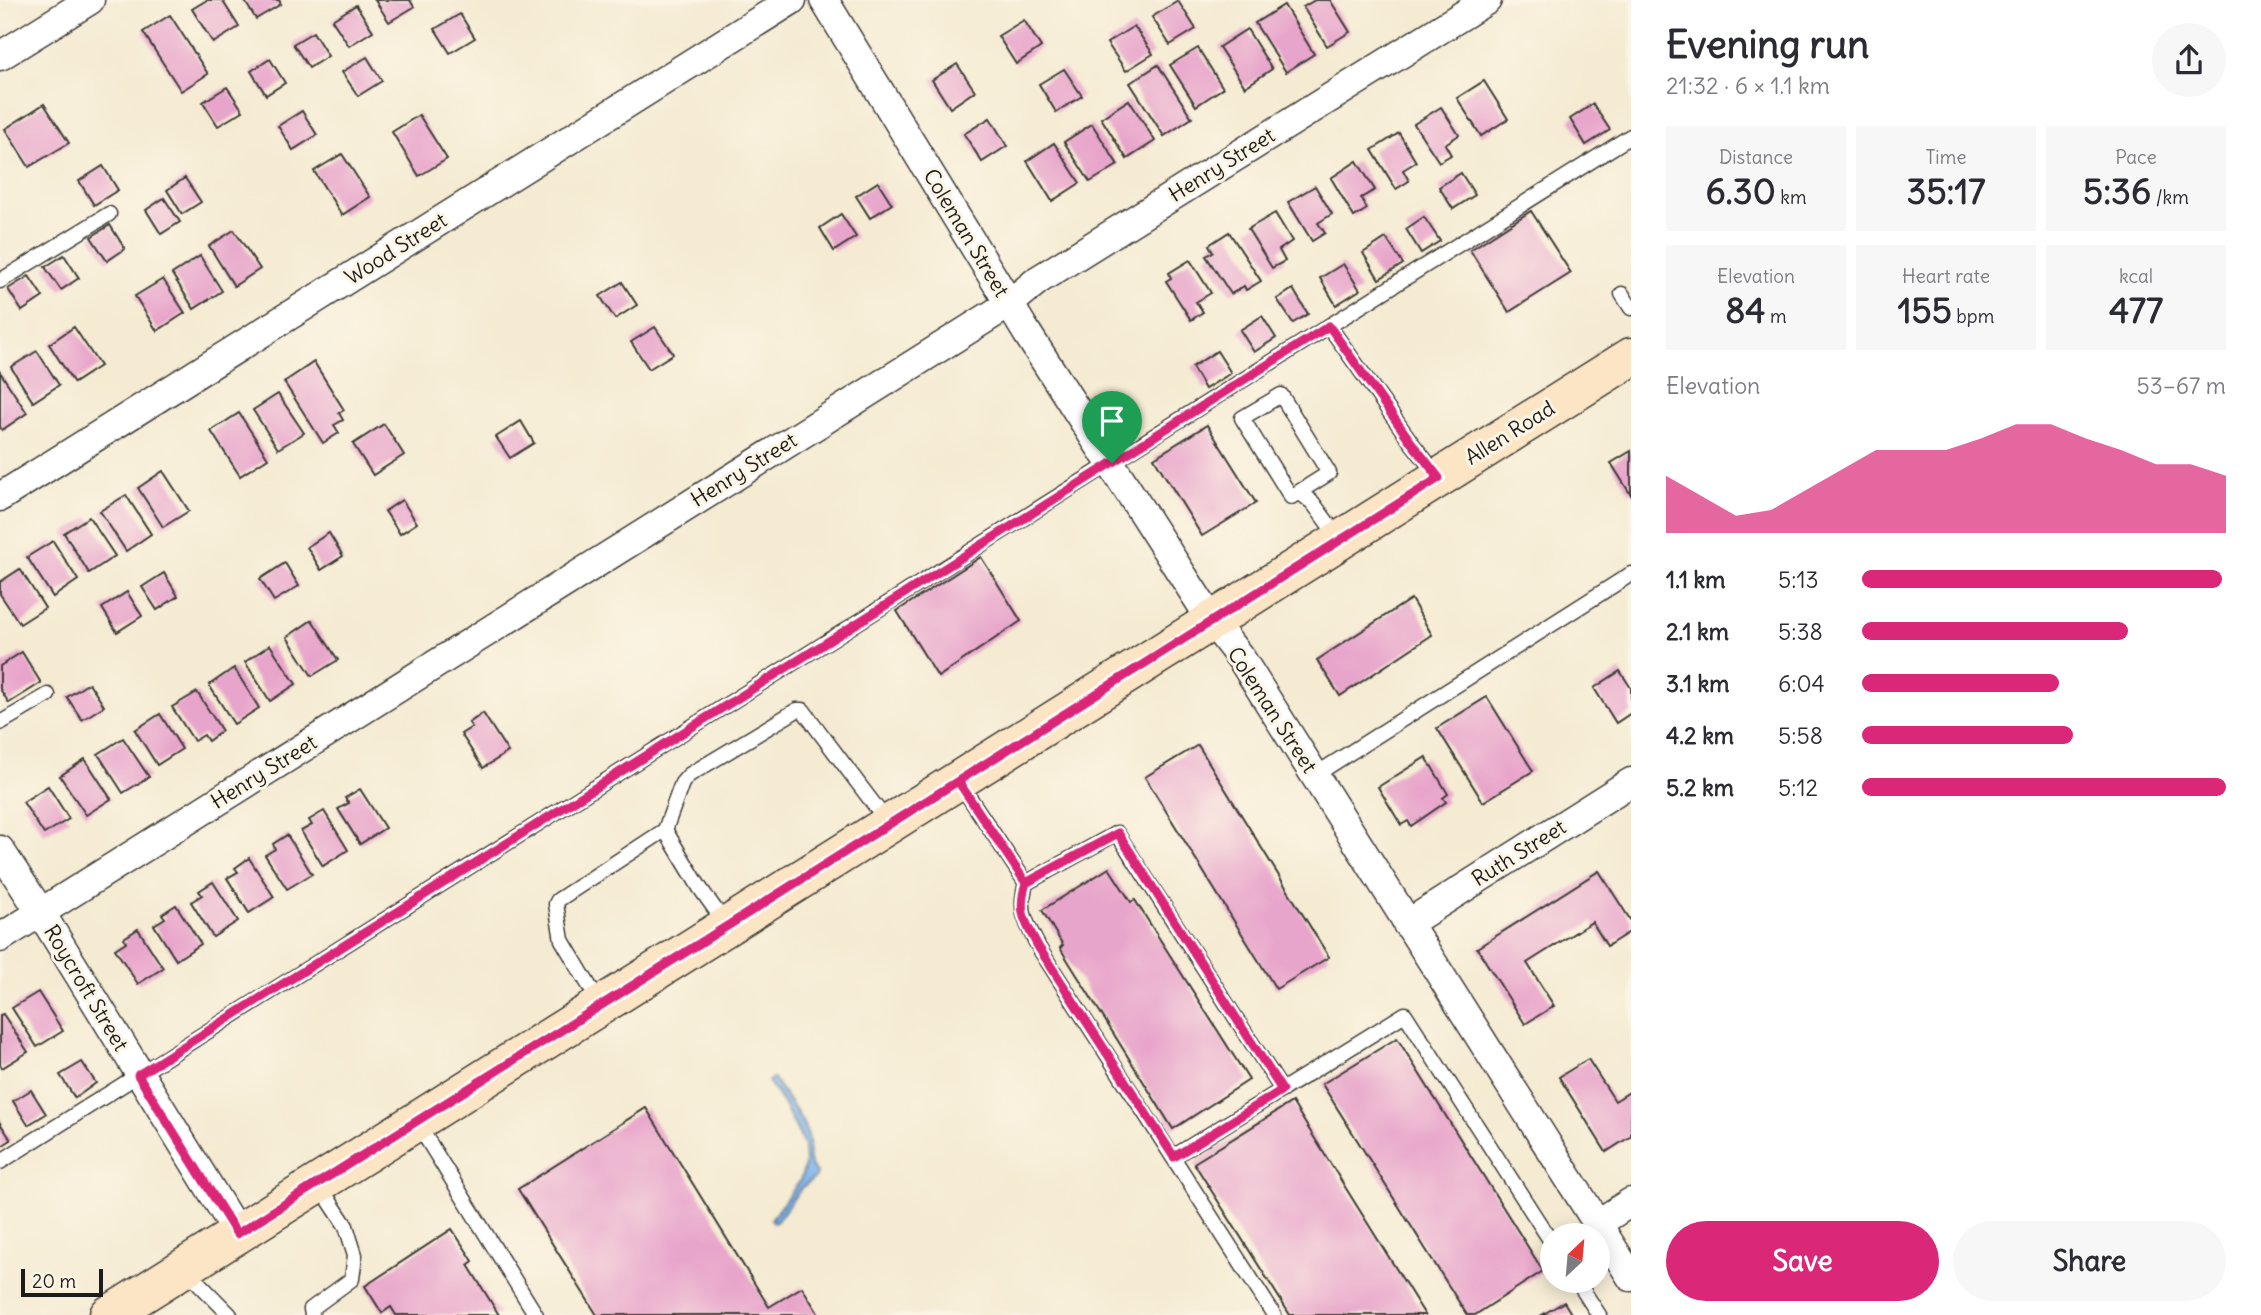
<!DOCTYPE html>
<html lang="en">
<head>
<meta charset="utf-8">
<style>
	body { margin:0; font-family:Delius,sans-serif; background:#f7f7f7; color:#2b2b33; height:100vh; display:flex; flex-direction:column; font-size:26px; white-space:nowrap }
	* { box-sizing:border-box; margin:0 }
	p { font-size:23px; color:#7c7c81 }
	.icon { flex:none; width:38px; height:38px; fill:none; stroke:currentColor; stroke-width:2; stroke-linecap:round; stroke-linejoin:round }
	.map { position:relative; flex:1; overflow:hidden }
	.panel { display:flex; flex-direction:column; background:#fff; width:630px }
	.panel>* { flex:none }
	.needle { width:46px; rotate:26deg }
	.controls { position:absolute; left:1540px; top:1223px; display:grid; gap:14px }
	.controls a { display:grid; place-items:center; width:70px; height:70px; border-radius:50%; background:#fff; box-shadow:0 4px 18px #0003; font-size:35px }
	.scale { position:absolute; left:21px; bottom:18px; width:82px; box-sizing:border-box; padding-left:7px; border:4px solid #1c1c1c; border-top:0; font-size:19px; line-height:24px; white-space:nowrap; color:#1c1c1c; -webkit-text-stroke:5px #fcf5e5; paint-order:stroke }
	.pin { position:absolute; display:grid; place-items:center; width:60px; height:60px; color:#fff; margin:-72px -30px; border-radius:50% 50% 50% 0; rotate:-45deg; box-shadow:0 0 7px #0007 }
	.pin .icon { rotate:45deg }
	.round { display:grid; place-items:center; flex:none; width:74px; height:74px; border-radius:37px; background:#f7f7f7 }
	.head { display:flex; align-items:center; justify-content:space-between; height:119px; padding:0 35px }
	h1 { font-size:38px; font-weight:800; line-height:52px }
	.figures { display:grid; grid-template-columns:repeat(3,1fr); gap:10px; height:119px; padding:7px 35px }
	.figures div { display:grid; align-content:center; border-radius:0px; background:#f7f7f7; text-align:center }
	.figures b { font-size:35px; font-weight:800 }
	.figures small { font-size:19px; font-weight:400 }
	.figures p { font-size:19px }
	.chart { height:196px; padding:14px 35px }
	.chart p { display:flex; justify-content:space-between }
	.chart svg { width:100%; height:126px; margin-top:7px; fill:#db2777; opacity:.7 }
	.button { display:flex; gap:14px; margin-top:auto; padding:14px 35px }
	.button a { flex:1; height:80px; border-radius:42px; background:#db2777; color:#fff; font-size:28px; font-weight:800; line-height:80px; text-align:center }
	.button a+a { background:#f7f7f7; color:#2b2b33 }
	ul { padding:0 35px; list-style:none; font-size:23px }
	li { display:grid; grid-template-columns:112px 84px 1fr; align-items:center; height:52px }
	li i { height:18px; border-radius:9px; background:#db2777 }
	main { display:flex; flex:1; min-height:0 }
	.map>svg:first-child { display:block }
</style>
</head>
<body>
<main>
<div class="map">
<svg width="1631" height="1315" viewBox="0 0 1631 1315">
	<rect width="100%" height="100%" fill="#fcf5e5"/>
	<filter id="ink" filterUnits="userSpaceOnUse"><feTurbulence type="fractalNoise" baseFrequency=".0143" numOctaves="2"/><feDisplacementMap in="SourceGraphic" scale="14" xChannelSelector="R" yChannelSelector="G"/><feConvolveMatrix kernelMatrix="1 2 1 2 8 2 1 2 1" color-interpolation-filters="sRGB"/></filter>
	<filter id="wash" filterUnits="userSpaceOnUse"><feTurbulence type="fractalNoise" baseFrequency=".00686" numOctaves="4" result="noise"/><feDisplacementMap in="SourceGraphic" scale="28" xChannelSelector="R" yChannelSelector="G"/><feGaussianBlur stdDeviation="1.57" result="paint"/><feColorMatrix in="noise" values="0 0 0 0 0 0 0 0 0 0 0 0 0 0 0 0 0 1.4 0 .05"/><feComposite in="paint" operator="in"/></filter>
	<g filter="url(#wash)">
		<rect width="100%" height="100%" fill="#f5ebd3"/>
		<path fill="#7ab0e8" stroke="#4b6682" stroke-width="2" d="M 773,1078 C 785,1096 801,1115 808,1136 C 813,1153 802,1156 816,1173 L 815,1178 L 801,1188 L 777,1221 L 774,1223 L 771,1219 L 800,1181 L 805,1165 L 804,1146 L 799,1134 L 784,1105 L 768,1081 Z"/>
		<g id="blocks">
			<g fill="#e8a5cb">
				<path d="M 207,0 L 222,0 L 239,27 L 213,43 L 192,9 Z"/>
				<path d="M 244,0 L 279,0 L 281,4 L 256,19 Z"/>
				<path d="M 375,0 L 410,0 L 414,7 L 389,22 Z"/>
				<path d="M 1315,0 L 1330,0 L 1350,32 L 1327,46 L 1303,7 Z"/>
				<path d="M 1178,1 L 1196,29 L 1170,45 L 1152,17 Z"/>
				<path d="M 356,5 L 373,31 L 349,46 L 332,20 Z"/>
				<path d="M 1284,5 L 1314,54 L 1286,72 L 1255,23 Z"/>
				<path d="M 460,14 L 475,38 L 450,53 L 435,29 Z"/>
				<path d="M 170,15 L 208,74 L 181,91 L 143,32 Z"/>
				<path d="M 1024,20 L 1041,47 L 1016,64 L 998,36 Z"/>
				<path d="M 1134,26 L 1153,54 L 1126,71 L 1107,43 Z"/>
				<path d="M 1247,29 L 1272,69 L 1245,87 L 1219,47 Z"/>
				<path d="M 313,32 L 328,56 L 309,68 L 293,44 Z"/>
				<path d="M 1198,48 L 1223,88 L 1196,106 L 1170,65 Z"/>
				<path d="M 367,57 L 382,81 L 358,96 L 342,72 Z"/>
				<path d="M 270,59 L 285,83 L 266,95 L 251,71 Z"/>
				<path d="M 957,64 L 975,91 L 950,108 L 932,80 Z"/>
				<path d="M 1158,65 L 1192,118 L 1164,136 L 1130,83 Z"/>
				<path d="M 1064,69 L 1082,96 L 1056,112 L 1039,84 Z"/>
				<path d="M 1484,81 L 1508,119 L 1481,136 L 1457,98 Z"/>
				<path d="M 227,87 L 243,111 L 218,126 L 203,102 Z"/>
				<path d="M 1129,100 L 1155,141 L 1127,159 L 1101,118 Z"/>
				<path d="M 44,104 L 69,143 L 29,167 L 5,129 Z"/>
				<path d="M 1593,104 L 1610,130 L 1586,145 L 1570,119 Z"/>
				<path d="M 1441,107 L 1459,135 L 1445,144 L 1451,155 L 1439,162 L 1414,124 Z"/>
				<path d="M 302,111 L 317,135 L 293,150 L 278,126 Z"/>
				<path d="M 419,115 L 447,159 L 419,176 L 392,132 Z"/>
				<path d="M 990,118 L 1007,146 L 982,162 L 964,134 Z"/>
				<path d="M 1092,124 L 1118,165 L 1090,182 L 1064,142 Z"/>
				<path d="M 1399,133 L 1416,162 L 1403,170 L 1409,181 L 1396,189 L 1372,150 Z"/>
				<path d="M 1054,143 L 1080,183 L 1052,201 L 1027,161 Z"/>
				<path d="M 342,154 L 370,197 L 342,215 L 314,171 Z"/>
				<path d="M 1357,161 L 1375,190 L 1361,198 L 1367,209 L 1354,217 L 1331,178 Z"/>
				<path d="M 103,166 L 118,190 L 94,205 L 79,181 Z"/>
				<path d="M 1461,173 L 1475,195 L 1453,209 L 1439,187 Z"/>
				<path d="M 185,178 L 201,202 L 182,214 L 167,190 Z"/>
				<path d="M 878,182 L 892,204 L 870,218 L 856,196 Z"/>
				<path d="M 1315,186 L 1332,214 L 1318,223 L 1325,233 L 1312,241 L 1288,202 Z"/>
				<path d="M 164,198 L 180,222 L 161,234 L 146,210 Z"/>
				<path d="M 1531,211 L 1571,273 L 1509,312 L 1470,250 Z"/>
				<path d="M 1275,213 L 1292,241 L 1279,250 L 1285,261 L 1272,268 L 1248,229 Z"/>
				<path d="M 841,214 L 856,237 L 834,251 L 820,228 Z"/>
				<path d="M 1424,217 L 1440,241 L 1421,253 L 1406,229 Z"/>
				<path d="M 110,225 L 125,249 L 107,261 L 91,237 Z"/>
				<path d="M 234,230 L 260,269 L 234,286 L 209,246 Z"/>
				<path d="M 1229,232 L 1261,281 L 1246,290 L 1244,286 L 1231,294 L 1206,256 L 1213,252 L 1209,245 Z"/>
				<path d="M 1386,238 L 1403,264 L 1379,279 L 1363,253 Z"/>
				<path d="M 64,255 L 79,278 L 61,290 L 45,267 Z"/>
				<path d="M 200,256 L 222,291 L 194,309 L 172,274 Z"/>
				<path d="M 1190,260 L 1211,293 L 1196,302 L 1203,312 L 1191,320 L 1166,281 L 1171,278 L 1169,273 Z"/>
				<path d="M 1343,264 L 1360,290 L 1336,305 L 1320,278 Z"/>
				<path d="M 29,276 L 43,297 L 22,311 L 8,289 Z"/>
				<path d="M 163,279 L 185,313 L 157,331 L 135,296 Z"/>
				<path d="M 622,282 L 637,305 L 615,319 L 600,296 Z"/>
				<path d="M 1293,289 L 1308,314 L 1293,323 L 1277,299 Z"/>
				<path d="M 1262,316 L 1276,338 L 1254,352 L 1240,330 Z"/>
				<path d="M 74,327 L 100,366 L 74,383 L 49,344 Z"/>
				<path d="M 655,327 L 673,354 L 649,369 L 631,342 Z"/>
				<path d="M 37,351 L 59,385 L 33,402 L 11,367 Z"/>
				<path d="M 1217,351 L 1231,373 L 1205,389 L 1192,367 Z"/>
				<path d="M 314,362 L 344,410 L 339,413 L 343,420 L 334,425 L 339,433 L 323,443 L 284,382 Z"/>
				<path d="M 0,372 L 27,413 L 2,430 L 0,427 Z"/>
				<path d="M 278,394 L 304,433 L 278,449 L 253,410 Z"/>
				<path d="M 239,413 L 268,458 L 240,476 L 211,431 Z"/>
				<path d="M 521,421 L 534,443 L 510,458 L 496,437 Z"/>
				<path d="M 384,424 L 404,455 L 373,475 L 353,444 Z"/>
				<path d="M 1207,425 L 1256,503 L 1202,536 L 1154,458 Z"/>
				<path d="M 1631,451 L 1631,495 L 1611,463 Z"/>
				<path d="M 163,471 L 189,511 L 163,527 L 138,488 Z"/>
				<path d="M 126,495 L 151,534 L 126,551 L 100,511 Z"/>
				<path d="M 402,500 L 417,523 L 400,534 L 385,511 Z"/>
				<path d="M 89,517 L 115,556 L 89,573 L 64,533 Z"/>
				<path d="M 329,533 L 343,556 L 321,570 L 307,547 Z"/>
				<path d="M 53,541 L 78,580 L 53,597 L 27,557 Z"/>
				<path d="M 981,557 L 1021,621 L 938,677 L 897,611 Z"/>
				<path d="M 285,563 L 299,586 L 274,601 L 260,579 Z"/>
				<path d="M 20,569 L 45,608 L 20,624 L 0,594 L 0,582 Z"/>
				<path d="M 164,573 L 178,596 L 157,610 L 142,587 Z"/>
				<path d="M 127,592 L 142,616 L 117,632 L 102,608 Z"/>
				<path d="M 1411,599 L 1432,635 L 1340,696 L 1317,660 Z"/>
				<path d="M 312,620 L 338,660 L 312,676 L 287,637 Z"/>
				<path d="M 270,645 L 296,684 L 270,701 L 245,662 Z"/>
				<path d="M 22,652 L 41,683 L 9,703 L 0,689 L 0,666 Z"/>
				<path d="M 234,668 L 259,708 L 234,724 L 209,685 Z"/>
				<path d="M 1620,671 L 1631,688 L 1631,713 L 1616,723 L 1594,688 Z"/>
				<path d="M 89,683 L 104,706 L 82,720 L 67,697 Z"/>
				<path d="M 197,692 L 222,731 L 208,741 L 204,735 L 194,741 L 172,707 Z"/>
				<path d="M 1487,697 L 1533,771 L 1483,802 L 1437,728 Z"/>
				<path d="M 483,713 L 508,752 L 483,768 L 461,734 L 472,727 L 469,723 Z"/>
				<path d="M 160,714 L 182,749 L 157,765 L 135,730 Z"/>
				<path d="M 123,738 L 149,777 L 123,793 L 98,754 Z"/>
				<path d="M 1198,745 L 1329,957 L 1276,989 L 1145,777 Z"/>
				<path d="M 1426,757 L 1448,794 L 1443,798 L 1446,802 L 1411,826 L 1408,821 L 1401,825 L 1378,787 Z"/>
				<path d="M 85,759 L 111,799 L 86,815 L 60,776 Z"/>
				<path d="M 48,786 L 69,819 L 44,834 L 23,802 Z"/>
				<path d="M 360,789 L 385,828 L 360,844 L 338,809 L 349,803 L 345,798 Z"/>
				<path d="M 324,811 L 348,850 L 323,866 L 301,831 L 312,825 L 309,820 Z"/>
				<path d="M 287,835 L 312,874 L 287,889 L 265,855 L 275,849 L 273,844 Z"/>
				<path d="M 249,858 L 274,897 L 249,913 L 227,878 L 238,872 L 235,868 Z"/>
				<path d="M 1109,868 L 1131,902 L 1135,900 L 1249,1080 L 1173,1129 L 1060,948 L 1063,945 L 1042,910 Z"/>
				<path d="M 1599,871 L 1631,921 L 1631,931 L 1607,946 L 1592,922 L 1527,963 L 1554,1006 L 1525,1024 L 1477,948 Z"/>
				<path d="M 213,882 L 238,921 L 213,937 L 191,902 L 202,895 L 199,891 Z"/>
				<path d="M 176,905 L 201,944 L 176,960 L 154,925 L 165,918 L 162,914 Z"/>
				<path d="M 138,929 L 163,968 L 138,984 L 115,949 L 126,942 L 124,938 Z"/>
				<path d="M 38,992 L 63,1031 L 37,1047 L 12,1008 Z"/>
				<path d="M 3,1014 L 28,1052 L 2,1068 L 0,1064 L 0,1015 Z"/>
				<path d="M 1397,1038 L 1543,1271 L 1475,1315 L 1467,1315 L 1322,1084 Z"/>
				<path d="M 1588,1059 L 1615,1101 L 1631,1091 L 1631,1136 L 1606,1152 L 1559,1077 Z"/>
				<path d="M 82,1062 L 96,1083 L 75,1098 L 60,1075 Z"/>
				<path d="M 31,1090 L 46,1114 L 28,1125 L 13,1101 Z"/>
				<path d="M 1292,1102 L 1425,1315 L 1290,1315 L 1194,1163 Z"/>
				<path d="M 646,1108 L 769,1307 L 802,1287 L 819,1315 L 597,1315 L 518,1189 Z"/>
				<path d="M 0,1123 L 11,1140 L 0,1147 Z"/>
				<path d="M 452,1229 L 473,1261 L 468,1265 L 499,1315 L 396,1315 L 391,1307 L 382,1313 L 365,1286 Z"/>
				<path d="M 1564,1302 L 1572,1315 L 1542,1315 Z"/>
			</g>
		</g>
	</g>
	<g filter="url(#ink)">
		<use href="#blocks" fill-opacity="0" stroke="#3d3b37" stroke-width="2"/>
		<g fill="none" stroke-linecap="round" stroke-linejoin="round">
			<defs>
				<g id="lane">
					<path d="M 0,281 L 109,214"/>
					<path d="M 1622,294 L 1631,308"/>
					<path d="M 1329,326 L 1411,442 L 1437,475"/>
					<path d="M 1299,492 L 1329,473 L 1281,395 L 1242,418 L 1291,497 L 1299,492 L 1313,503 L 1340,540"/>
					<path d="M 0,723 L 48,695"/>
					<path d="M 1315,775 L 1631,574"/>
					<path d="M 959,782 L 1026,883 C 1018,912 1026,922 1039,948 L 1274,1315"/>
					<path d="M 665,830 L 700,888 L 727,926"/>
					<path d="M 1026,883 L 1117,833 L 1282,1090"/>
					<path d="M 600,1004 L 562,940 L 556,904 L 558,900 L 665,830 L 682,783 L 689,775 L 797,710 L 803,710 L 888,823"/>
					<path d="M 417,1123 L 536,1315"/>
					<path d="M 1173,1157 L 1405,1014 L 1552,1243"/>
					<path d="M 0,1162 L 1631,136"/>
					<path d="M 184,1268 L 230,1315"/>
					<path d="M 1577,1281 L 1599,1315"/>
					<path d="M 312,1315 L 311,1309 L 352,1279 L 355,1255 L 346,1226 L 319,1185"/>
				</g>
				<g id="street">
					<path d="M 824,0 L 1027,333 L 1212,621 L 1242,660 L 1631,1277"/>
					<path d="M 0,56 L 90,0"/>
					<path d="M 0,497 L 792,0"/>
					<path d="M 0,850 L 41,913 L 238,1234"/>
					<path d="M 1407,924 L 1631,782"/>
					<path d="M 0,938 L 1009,304 L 1038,280 L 1487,0"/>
					<path d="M 1597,1224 L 1631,1202"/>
				</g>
				<path id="secondary" d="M 109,1315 L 1631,357"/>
			</defs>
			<use href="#lane" stroke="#3d3b37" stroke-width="17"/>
			<use href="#street" stroke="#3d3b37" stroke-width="31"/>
			<use href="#secondary" stroke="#3d3b37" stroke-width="41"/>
			<use href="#lane" stroke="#fff" stroke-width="14"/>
			<use href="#street" stroke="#fff" stroke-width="28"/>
			<use href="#secondary" stroke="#fce5c4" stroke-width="38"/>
		</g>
	</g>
	<g fill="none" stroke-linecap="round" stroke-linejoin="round" filter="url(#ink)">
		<defs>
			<path id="route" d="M 1112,463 L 138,1075 L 237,1234 L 958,781 L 1026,883 L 1118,833 L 1282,1090 L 1174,1157 L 1039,948 C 1025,922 1017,912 1026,883 L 958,781 L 1439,478 L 1411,442 L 1329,326 L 1112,463"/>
		</defs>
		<use href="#route" stroke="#fff" stroke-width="14"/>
		<use href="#route" stroke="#db2777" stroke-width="9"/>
	</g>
	<g text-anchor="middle" stroke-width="6" stroke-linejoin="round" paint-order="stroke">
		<g font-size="21" fill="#1c1c1c" stroke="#fcf5e5">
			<text transform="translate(1222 165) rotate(-32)" y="7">Henry Street</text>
			<text transform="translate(966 233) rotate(59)" y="7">Coleman Street</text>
			<text transform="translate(396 249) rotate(-32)" y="7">Wood Street</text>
			<text transform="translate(1510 433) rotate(-32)" y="7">Allen Road</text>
			<text transform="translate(744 470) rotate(-32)" y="7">Henry Street</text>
			<text transform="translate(1272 710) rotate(57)" y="7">Coleman Street</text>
			<text transform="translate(264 772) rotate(-32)" y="7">Henry Street</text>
			<text transform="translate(1519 853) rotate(-32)" y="7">Ruth Street</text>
			<text transform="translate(86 988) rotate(59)" y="7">Roycroft Street</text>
		</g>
	</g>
</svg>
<div class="controls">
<a><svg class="needle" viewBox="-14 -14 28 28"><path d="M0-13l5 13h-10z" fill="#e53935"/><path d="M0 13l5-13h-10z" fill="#7c7c81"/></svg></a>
</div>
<div class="scale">20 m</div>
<div class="pin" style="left:1112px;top:463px;background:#1e9e55"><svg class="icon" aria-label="arrive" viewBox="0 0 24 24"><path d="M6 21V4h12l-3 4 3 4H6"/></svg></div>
</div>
<section class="panel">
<div class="head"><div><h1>Evening run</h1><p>21:32 · 6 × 1.1 km</p></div><a class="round"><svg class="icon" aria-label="share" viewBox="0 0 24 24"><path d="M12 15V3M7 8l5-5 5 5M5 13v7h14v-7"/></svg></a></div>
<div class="figures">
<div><p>Distance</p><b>6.30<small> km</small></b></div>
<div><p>Time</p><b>35:17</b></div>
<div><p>Pace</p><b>5:36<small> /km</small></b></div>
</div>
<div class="figures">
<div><p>Elevation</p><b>84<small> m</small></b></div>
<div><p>Heart rate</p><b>155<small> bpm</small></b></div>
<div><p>kcal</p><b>477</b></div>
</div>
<div class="chart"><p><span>Elevation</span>53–67 m</p>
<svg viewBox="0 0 160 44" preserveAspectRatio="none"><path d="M0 44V24L10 31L20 38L30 36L40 29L50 22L60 15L70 15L80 15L90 11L100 6L110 6L120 11L130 15L140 20L150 20L160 24V44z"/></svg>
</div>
<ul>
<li><b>1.1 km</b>5:13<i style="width:99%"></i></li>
<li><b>2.1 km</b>5:38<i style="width:73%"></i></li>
<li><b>3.1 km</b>6:04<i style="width:54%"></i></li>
<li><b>4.2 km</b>5:58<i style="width:58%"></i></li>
<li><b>5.2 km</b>5:12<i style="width:100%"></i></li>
</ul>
<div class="button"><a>Save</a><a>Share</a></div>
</section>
</main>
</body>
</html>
